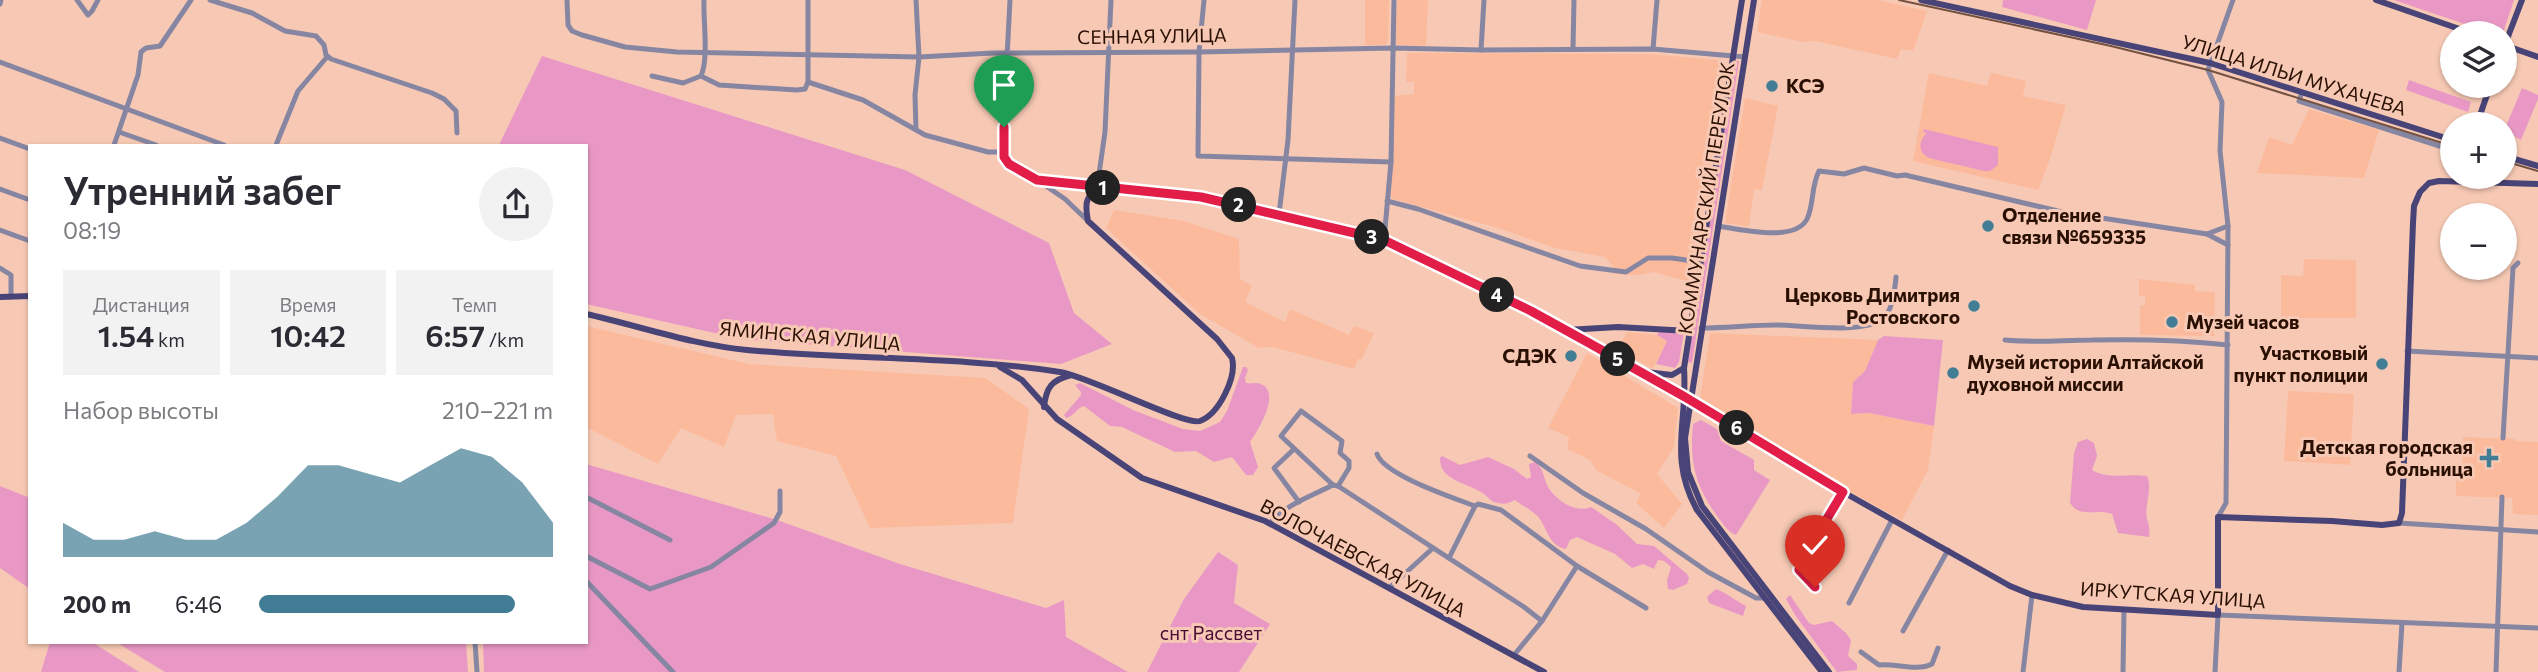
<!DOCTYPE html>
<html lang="ru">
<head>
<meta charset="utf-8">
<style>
	body { margin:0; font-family:Commissioner,sans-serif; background:#f2f2f3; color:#2b2b33; height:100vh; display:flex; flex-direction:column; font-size:26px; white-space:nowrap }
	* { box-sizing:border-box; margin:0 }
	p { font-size:23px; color:#7c7c81 }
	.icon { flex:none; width:38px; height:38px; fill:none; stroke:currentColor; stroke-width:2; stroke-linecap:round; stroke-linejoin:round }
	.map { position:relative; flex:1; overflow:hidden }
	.panel { position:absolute; left:28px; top:144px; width:560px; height:500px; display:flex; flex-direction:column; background:#fff; border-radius:0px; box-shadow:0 2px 5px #0004 }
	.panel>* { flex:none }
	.tools { position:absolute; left:2440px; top:21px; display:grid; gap:14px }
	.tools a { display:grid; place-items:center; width:77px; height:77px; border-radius:50%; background:#fff; box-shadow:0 2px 5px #0004; font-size:35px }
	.pin { position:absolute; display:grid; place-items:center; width:60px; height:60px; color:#fff; margin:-72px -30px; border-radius:50% 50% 50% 0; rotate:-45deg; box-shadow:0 0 7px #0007 }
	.pin .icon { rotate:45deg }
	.km { position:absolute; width:35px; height:35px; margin:-18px; border-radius:50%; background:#222; color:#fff; font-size:19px; line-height:35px; text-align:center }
	.round { display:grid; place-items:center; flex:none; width:74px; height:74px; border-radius:37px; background:#f2f2f3 }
	.headline { display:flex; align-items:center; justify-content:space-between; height:119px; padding:0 35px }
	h1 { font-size:38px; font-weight:600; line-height:52px }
	.figures { display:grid; grid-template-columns:repeat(3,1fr); gap:10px; height:119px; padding:7px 35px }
	.figures div { display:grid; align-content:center; border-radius:0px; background:#f2f2f3; text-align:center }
	.figures b { font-size:30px; font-weight:600 }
	.figures small { font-size:19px; font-weight:400 }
	.figures p { font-size:19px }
	.chart { height:196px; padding:14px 35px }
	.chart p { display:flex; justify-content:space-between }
	.chart svg { width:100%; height:126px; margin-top:7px; fill:#417d94; opacity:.7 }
	ul { padding:0 35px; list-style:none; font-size:23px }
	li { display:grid; grid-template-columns:112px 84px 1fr; align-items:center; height:52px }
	li i { height:18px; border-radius:9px; background:#417d94 }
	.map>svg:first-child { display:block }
</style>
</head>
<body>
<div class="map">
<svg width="2538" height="672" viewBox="0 0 2538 672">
	<rect width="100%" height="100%" fill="#f7c9b4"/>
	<g fill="#fcba9c">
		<path d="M 1365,0 L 1389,0 L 1388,42 L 1385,45 L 1365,45 Z"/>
		<path d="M 1397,0 L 1428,0 L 1426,46 L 1398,45 L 1395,43 Z"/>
		<path d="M 1762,0 L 1878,0 L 1927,11 L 1913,51 L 1901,49 L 1897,59 L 1815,41 L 1803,42 L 1757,32 Z"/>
		<path d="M 1407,53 L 1650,54 L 1718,60 L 1722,64 L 1724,77 L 1691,288 L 1685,287 L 1686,281 L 1654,272 L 1639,275 L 1612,274 L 1613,266 L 1605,257 L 1555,248 L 1498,228 L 1393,199 L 1391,197 L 1394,96 L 1414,94 L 1414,82 L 1406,82 Z"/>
		<path d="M 1929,73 L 1987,86 L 1991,73 L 1997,74 L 2026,81 L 2023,96 L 2066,105 L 2050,159 L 2038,190 L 1913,161 Z"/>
		<path d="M 1745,98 L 1778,106 L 1762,190 L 1754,189 L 1749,226 L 1725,223 Z"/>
		<path d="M 2309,109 L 2379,130 L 2364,178 L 2257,173 L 2269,137 L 2292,145 Z"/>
		<path d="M 1114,210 L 1184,221 L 1239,239 L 1240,279 L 1252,286 L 1245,302 L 1285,322 L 1290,309 L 1349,335 L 1354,326 L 1374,333 L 1362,359 L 1358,359 L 1354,369 L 1273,347 L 1259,348 L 1200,314 L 1106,228 Z"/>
		<path d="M 2304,259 L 2356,260 L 2356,318 L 2281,318 L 2281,275 L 2303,276 Z"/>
		<path d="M 2139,279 L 2195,285 L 2195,291 L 2215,292 L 2214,336 L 2140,335 L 2140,306 L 2145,305 L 2145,296 L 2139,296 Z"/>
		<path d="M 586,326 L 749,364 L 985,378 L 1029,409 L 1013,523 L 870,528 L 836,456 L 777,441 L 773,414 L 736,415 L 724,447 L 681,428 L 658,464 L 586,427 Z"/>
		<path d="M 1627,332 L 1657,335 L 1667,341 L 1653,369 L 1617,350 Z"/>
		<path d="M 1710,333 L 1878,340 L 1865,371 L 1853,382 L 1851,414 L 1869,413 L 1934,426 L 1928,470 L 1902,520 L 1832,482 L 1702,402 L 1700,398 Z"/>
		<path d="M 1587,353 L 1678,408 L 1674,447 L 1657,474 L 1682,504 L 1664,528 L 1636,503 L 1641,494 L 1596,470 L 1590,460 L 1567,449 L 1569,437 L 1548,428 Z"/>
		<path d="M 2288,391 L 2354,394 L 2350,465 L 2284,461 Z"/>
		<path d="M 2463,437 L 2515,439 L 2516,441 L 2538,442 L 2538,515 L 2513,514 L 2512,498 L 2456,496 L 2456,480 L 2462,479 Z"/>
	</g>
	<g fill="#e998c5">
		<path d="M 2003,0 L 2096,0 L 2087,30 L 2002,7 Z"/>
		<path d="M 2394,0 L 2514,0 L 2503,33 L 2491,33 Z"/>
		<path d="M 542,56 L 905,170 L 1049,243 L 1074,313 L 1112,344 L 1061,364 L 741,339 L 586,304 L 586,145 L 499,145 Z"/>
		<path d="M 1735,61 L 1739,61 L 1692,363 L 1688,362 Z"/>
		<path d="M 2409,80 L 2471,102 L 2468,112 L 2406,90 Z"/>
		<path d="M 2522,88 L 2538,95 L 2538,99 L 2521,140 L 2504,131 Z"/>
		<path d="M 1924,129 L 1998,147 L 1998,165 L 1990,171 L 1984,171 L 1929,158 C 1918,152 1918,141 1927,133 L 1923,132 Z"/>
		<path d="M 1659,332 L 1684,332 L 1679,362 L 1675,368 L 1656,364 L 1667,341 L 1657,335 Z"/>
		<path d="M 1884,336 L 1943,340 L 1934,426 L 1869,413 L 1851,414 L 1853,382 L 1865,371 L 1878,340 Z"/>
		<path d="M 1243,367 L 1246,367 L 1248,370 L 1245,378 L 1246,383 C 1250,384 1254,383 1257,383 C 1285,388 1257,432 1250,442 L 1258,467 L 1253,475 L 1246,475 L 1232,457 L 1214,462 L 1196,451 L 1175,452 L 1122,427 L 1110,426 L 1084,406 C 1076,408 1075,416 1066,418 L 1064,415 L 1081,395 L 1081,392 L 1075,385 L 1080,383 L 1133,410 L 1183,429 L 1200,431 L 1220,422 L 1227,411 Z"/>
		<path d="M 1701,420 L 1717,429 L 1721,441 L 1754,460 L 1754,470 L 1770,480 L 1736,535 C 1728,532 1725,526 1720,520 C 1696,488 1689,464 1693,424 Z"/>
		<path d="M 2087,439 L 2094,443 L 2097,456 L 2092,470 C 2107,480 2129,473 2147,476 C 2153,490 2144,505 2147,519 C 2149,526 2150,529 2149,537 L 2118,533 L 2112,514 C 2097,508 2080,519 2070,503 L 2074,453 L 2078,442 Z"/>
		<path d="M 1442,456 L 1460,465 L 1488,457 L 1514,469 L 1527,479 L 1531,477 L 1529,464 L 1535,462 C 1544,468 1543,478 1548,487 C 1556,500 1576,514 1591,507 L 1616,524 L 1637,544 L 1654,546 L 1687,574 L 1689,578 L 1687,584 L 1673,590 L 1668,589 L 1667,581 L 1671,567 L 1664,561 L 1658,560 L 1654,569 L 1643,564 L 1632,568 L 1615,554 L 1577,537 L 1570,540 L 1566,549 C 1549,546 1548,530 1539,518 C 1534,511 1522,506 1515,500 C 1509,503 1505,505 1498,503 C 1491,502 1490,499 1485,495 C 1471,483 1439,482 1440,458 Z"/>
		<path d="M 586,464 L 777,520 L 900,564 L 1046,608 L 1064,600 L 1066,637 L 1128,672 L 484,672 L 483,642 L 586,642 Z"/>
		<path d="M 0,486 L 30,498 L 30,589 L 0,568 Z"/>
		<path d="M 1218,552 L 1238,565 L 1234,603 L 1270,624 L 1239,672 L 1147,672 L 1184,599 Z"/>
		<path d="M 1716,589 C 1727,593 1736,601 1746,606 L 1743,616 L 1709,603 L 1707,597 Z"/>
		<path d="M 1790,595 L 1809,623 L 1814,625 L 1832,621 L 1846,633 L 1851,640 L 1848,656 L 1857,664 L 1857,670 L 1837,672 L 1795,615 L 1786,599 Z"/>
		<path d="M 50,642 L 92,642 L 139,672 L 41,672 Z"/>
		<path d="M 116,642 L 466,642 L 468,672 L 165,672 Z"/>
	</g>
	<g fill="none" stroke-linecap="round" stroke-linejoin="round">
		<g stroke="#8686a3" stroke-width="5">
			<path d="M 77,0 L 88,15 L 92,11 L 98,0"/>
			<path d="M 210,0 L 252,13 L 285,31 L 316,36 L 324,45 L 326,55 L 331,59 L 432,93 L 444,99 L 456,111 L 457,133"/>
			<path d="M 567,0 L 568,25 L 572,31 L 582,35 L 625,47 L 677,52 L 919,57 L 993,53 L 1199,52 L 1393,48 L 1481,50 L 1653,49 L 1745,57"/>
			<path d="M 808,0 L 808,82"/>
			<path d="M 1204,0 L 1199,52 L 1198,156 L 1391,162"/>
			<path d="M 0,4 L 1,0"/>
			<path d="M 1573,48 L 1574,0"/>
			<path d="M 1653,49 L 1657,0"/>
			<path d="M 1481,50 L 1484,0"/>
			<path d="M 0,62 L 224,145"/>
			<path d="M 652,76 L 683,83 L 701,76 L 719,85 L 797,90 L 805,89 L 808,82 L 863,100 L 925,135 L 988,152 L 1002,152"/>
			<path d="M 701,76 C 709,58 703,21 704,0"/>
			<path d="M 2302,92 L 2299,101 L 2452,150"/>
			<path d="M 916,129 L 915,95 L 919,57 L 916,0"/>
			<path d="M 119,132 L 156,145"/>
			<path d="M 0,138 L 30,149"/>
			<path d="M 114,145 L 138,75 L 141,52 L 146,48 L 160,46 L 191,0"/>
			<path d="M 276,145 L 298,91 L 327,57"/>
			<path d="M 1002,152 C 1014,183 1070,184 1097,188 L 1105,132 L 1111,0"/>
			<path d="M 1002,152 L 1010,0"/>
			<path d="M 1040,182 L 1065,199 L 1088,221"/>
			<path d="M 0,189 L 30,200"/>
			<path d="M 1387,201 L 1418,209 L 1580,266 L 1626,272 L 1648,258 L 1672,258 L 1700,262"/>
			<path d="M 1279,214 L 1288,140 L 1295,0"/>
			<path d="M 1718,226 C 1739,229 1795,243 1807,219 C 1814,205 1811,186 1819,171 L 1844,174 L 1864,168 L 1897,176 L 1905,175 L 2062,212 L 2207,234"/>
			<path d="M 2228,226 L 2207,234 L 2228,245"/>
			<path d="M 0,230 L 30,241"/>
			<path d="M 1384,240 L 1391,162 L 1394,0"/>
			<path d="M 0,268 L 11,275 L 11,297"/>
			<path d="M 1701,328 C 1726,328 1752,325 1777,325 C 1802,325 1865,335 1884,318 C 1893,309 1895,289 1896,277"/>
			<path d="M 2005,340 C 2034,343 2063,340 2092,340 C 2137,339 2183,340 2228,345"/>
			<path d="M 2407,351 L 2538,358"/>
			<path d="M 2503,438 L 2513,268 L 2518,263"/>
			<path d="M 1293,450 L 1274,468 L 1299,502"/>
			<path d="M 1377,454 C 1384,475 1454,498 1475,506"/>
			<path d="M 1530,456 L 1583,493 L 1646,529 L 1708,572 L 1756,598 L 1764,598"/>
			<path d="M 1333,485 L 1281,436 L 1301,411 L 1342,441 L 1340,453 L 1349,461 L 1349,468 L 1338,486"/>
			<path d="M 586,497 L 670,540"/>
			<path d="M 2218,517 L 2226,503 L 2228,226 L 2220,151 L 2222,102 L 2208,70 L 2233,0"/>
			<path d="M 1270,523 C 1285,505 1311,496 1333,485 L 1338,486 L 1524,607 L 1542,621"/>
			<path d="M 2399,523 L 2538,532"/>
			<path d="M 586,556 L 650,589 L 711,567 L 774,523 L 780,512 L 780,491"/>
			<path d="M 1449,558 L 1475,506 L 1478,504 L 1501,510 L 1577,566 L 1646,608"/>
			<path d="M 586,581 L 673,672"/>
			<path d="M 1814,587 L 1799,570 L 1801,562 L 1843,492"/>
			<path d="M 1389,588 L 1433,548"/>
			<path d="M 1849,603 L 1892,520"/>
			<path d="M 1903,631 L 1948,550"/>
			<path d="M 475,642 L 477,672"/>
			<path d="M 1861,652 L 1879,665 C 1896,663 1916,672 1932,664 L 1938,648"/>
			<path d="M 1514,655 L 1542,621 L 1577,566"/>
			<path d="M 2023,672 L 2032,595"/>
			<path d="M 2123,672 L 2124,610"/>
			<path d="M 2215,672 L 2218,615 L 2538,628"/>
			<path d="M 2399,672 L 2402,623"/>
			<path d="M 2496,672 L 2502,497"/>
		</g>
		<g stroke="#484477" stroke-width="6">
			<path d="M 1742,0 L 1684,368 C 1688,423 1668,457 1697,510 L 1822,672"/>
			<path d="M 1754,0 L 1685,438 L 1688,472 L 1702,506 L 1829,672"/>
			<path d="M 1921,0 L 2210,63 L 2452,140"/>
			<path d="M 2376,0 L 2471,33"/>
			<path d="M 2504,45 L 2538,57"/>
			<path d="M 2504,47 L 2522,0"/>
			<path d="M 2477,124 L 2490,86"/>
			<path d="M 2504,156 L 2538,166"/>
			<path d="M 0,297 L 30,296"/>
			<path d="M 586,314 C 640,326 693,345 747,350 C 851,360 957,356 1060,372 C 1088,376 1185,426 1200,421 C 1219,414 1237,377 1232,358 L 1217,339 L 1088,221 C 1085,205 1085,198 1097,188 L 1201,197 L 1384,240 L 1399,247 L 1531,311 L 1589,343 L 1685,397 L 1829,484 L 2010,586 L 2032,595 L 2083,607 L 2218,615 L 2218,517 L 2332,521 L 2382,525 L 2399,523 L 2402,513 L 2413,223 L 2414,206 L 2420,192 L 2429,183 L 2439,181 L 2538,184"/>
			<path d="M 1566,330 L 1618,327 L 1689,331"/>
			<path d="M 1000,367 L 1022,380 L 1057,419 L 1142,478 L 1265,521 L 1544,672"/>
			<path d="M 1646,372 L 1672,375 L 1684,368"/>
			<path d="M 1044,407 C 1046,387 1052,380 1071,375"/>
		</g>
		<g stroke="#725141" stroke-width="2">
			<path d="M 1899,0 L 2111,46 L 2208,70 L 2452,146"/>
			<path d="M 2504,161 L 2538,171"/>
		</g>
	</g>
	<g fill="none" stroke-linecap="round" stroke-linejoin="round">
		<defs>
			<path id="route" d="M 1004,127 L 1004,157 L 1009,164 L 1037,180 L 1201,197 L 1384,240 L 1531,311 L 1589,343 L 1685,397 L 1843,492 L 1801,562 L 1799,570 L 1815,587"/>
		</defs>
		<use href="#route" stroke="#fff" stroke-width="14"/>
		<use href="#route" stroke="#e11d48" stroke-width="9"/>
	</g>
	<g fill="#417d94" stroke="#f7c9b4" stroke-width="2.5">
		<circle cx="1772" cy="86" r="7"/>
		<circle cx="1988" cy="226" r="7"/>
		<circle cx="1974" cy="306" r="7"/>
		<circle cx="2172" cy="322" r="7"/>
		<circle cx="1571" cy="356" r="7"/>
		<circle cx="2382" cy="364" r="7"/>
		<circle cx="1953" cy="373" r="7"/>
		<path d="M2485.5 447.5h7v7h7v7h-7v7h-7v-7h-7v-7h7z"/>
	</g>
	<g text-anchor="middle" stroke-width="6" stroke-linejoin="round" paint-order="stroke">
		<g font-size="19" fill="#2a0f03" stroke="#f7c9b4">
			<text transform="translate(1152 36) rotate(-1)" y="7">СЕННАЯ УЛИЦА</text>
			<text transform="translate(2294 75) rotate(17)" y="7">УЛИЦА ИЛЬИ МУХАЧЕВА</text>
			<text transform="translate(1706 198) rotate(-81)" y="7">КОММУНАРСКИЙ ПЕРЕУЛОК</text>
			<text transform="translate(810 336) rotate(5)" y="7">ЯМИНСКАЯ УЛИЦА</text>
			<text transform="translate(1363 558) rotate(28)" y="7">ВОЛОЧАЕВСКАЯ УЛИЦА</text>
			<text transform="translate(2173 595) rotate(4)" y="7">ИРКУТСКАЯ УЛИЦА</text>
		</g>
		<g font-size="19" font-weight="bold" fill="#2a0f03" stroke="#f7c9b4" text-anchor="start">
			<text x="1786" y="93">КСЭ</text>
			<text x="2002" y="222">Отделение<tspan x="2002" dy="22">связи №659335</tspan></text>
			<text x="1960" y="302" text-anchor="end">Церковь Димитрия<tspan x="1960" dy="22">Ростовского</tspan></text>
			<text x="2186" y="329">Музей часов</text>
			<text x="2368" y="360" text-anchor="end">Участковый<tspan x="2368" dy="22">пункт полиции</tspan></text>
			<text x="1557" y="363" text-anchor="end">СДЭК</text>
			<text x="1967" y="369">Музей истории Алтайской<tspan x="1967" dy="22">духовной миссии</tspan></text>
			<text x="2473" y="454" text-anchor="end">Детская городская<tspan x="2473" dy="22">больница</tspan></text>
		</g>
		<g font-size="19" fill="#490c34" stroke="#f7c9b4">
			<text x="1211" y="640">снт Рассвет</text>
		</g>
	</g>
</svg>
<div class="tools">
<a><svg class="icon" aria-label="layers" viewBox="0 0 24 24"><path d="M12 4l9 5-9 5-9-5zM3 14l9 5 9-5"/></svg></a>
<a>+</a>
<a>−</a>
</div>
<div class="pin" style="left:1004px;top:127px;background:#1e9e55"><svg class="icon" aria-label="arrive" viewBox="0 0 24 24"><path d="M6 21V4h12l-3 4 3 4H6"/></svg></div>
<div class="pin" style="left:1815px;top:587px;background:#d93025"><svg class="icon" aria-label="check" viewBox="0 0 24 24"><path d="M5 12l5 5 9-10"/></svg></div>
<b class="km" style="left:1103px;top:188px">1</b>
<b class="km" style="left:1239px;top:205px">2</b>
<b class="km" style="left:1372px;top:237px">3</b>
<b class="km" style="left:1497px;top:295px">4</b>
<b class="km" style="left:1618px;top:359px">5</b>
<b class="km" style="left:1737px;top:428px">6</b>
<section class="panel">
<div class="headline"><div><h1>Утренний забег</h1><p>08:19</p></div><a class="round"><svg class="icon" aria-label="share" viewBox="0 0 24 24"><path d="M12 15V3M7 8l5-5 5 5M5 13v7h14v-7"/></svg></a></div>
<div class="figures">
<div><p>Дистанция</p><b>1.54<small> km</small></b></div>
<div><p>Время</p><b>10:42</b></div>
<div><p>Темп</p><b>6:57<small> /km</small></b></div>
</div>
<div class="chart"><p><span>Набор высоты</span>210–221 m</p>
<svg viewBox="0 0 160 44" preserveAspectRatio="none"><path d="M0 44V32L10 38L20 38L30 35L40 38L50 38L60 32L70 23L80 12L90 12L100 15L110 18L120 12L130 6L140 9L150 18L160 32V44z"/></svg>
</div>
<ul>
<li><b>200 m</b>6:46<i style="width:87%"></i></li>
</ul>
</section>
</div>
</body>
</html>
